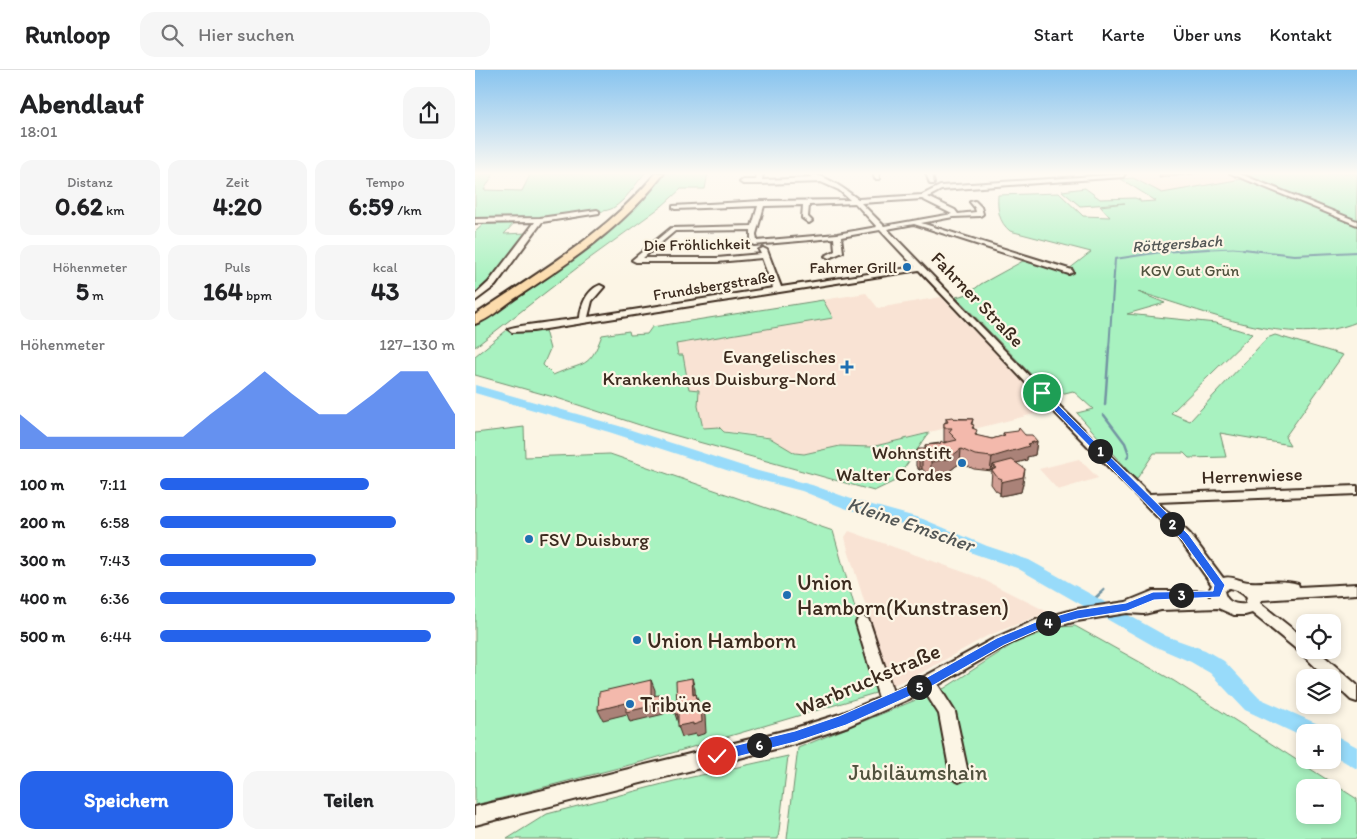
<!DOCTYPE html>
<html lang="de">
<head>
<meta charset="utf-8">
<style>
	body { margin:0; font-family:Itim,sans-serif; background:#f6f6f6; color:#202124; height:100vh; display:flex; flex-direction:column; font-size:19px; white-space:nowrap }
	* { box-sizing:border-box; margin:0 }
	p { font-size:16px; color:#757577 }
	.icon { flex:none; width:28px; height:28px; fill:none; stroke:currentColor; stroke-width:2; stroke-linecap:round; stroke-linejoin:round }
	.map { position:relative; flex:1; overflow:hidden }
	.details { display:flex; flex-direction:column; background:#fff; width:475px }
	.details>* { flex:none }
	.fabs { position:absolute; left:821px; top:544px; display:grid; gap:10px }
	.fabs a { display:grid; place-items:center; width:45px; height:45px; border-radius:10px; background:#fff; box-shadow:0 2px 8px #0003; font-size:25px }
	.pin { position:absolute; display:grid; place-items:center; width:42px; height:42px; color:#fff; margin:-21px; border:2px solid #fff; border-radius:50%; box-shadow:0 1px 5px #0007 }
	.km { position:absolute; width:25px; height:25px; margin:-12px; border-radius:50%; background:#222; color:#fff; font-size:14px; line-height:25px; text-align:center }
	.round { display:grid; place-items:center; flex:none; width:52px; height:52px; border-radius:15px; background:#f6f6f6 }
	.overview { display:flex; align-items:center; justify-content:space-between; height:85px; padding:0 20px }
	h1 { font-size:28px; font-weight:800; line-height:38px }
	.stats { display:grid; grid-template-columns:repeat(3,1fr); gap:8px; height:85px; padding:5px 20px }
	.stats div { display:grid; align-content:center; border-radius:12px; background:#f6f6f6; text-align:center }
	.stats b { font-size:25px; font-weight:800 }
	.stats small { font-size:14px; font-weight:400 }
	.stats p { font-size:14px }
	.chart { height:140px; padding:10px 20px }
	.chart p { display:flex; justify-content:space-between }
	.chart svg { width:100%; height:90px; margin-top:5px; fill:#2563eb; opacity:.7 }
	.action { display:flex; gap:10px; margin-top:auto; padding:10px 20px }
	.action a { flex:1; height:58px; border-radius:15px; background:#2563eb; color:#fff; font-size:20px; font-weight:800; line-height:58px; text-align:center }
	.action a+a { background:#f6f6f6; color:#202124 }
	ul { padding:0 20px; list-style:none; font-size:16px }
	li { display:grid; grid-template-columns:80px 60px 1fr; align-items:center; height:38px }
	li i { height:12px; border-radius:6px; background:#2563eb }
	header { display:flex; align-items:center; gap:30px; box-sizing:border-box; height:70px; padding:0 25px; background:#fff; border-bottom:1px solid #e0e0e0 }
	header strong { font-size:24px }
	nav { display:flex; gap:28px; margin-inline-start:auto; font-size:18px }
	.search { width:350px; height:45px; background:#f6f6f6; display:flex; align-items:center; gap:12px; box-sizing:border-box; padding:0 18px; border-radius:15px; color:#757577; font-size:19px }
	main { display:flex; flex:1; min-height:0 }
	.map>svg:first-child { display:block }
</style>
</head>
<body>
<header>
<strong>Runloop</strong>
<div class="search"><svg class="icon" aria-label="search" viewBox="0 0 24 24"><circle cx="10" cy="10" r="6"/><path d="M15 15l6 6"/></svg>Hier suchen</div>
<nav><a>Start</a><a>Karte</a><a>Über uns</a><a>Kontakt</a></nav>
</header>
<main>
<section class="details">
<div class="overview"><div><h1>Abendlauf</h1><p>18:01</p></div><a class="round"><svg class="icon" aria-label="share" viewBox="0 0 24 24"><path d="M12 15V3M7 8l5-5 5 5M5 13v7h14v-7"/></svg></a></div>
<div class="stats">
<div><p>Distanz</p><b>0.62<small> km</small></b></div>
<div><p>Zeit</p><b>4:20</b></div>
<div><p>Tempo</p><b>6:59<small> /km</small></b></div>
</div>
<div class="stats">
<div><p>Höhenmeter</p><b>5<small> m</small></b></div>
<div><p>Puls</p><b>164<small> bpm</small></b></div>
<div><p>kcal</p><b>43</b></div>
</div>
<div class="chart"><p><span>Höhenmeter</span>127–130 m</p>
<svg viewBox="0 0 160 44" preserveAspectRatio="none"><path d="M0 44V27L10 38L20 38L30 38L40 38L50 38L60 38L70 27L80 17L90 6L100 17L110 27L120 27L130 17L140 6L150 6L160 27V44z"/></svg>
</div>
<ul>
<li><b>100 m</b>7:11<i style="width:71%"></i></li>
<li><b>200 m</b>6:58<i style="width:80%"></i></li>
<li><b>300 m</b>7:43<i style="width:53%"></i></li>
<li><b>400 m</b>6:36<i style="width:100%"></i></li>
<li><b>500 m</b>6:44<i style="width:92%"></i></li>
</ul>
<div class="action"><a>Speichern</a><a>Teilen</a></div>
</section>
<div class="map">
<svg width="882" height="769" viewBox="0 0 882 769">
	<rect width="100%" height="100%" fill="#fcf5e5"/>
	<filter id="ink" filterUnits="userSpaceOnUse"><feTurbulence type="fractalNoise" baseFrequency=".02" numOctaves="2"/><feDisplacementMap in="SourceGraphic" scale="10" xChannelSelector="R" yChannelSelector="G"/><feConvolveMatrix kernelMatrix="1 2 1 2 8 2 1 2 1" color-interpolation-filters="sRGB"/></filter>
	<g filter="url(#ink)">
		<g fill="#f9e3d4">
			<path d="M 649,103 L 752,103 L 767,109 L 686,123 Z"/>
			<path d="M 391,223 L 403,238 L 466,227 L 575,340 L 499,359 L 483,355 L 396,377 L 365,376 L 329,384 L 320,383 L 290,366 L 228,358 L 223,336 L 224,320 L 214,319 L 208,285 L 203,285 L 200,274 L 358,248 L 348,230 Z"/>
			<path d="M 604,389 L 623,408 L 583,420 L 564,399 Z"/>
			<path d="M 374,461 L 505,508 L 573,542 L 512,566 L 446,603 L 416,616 L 373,480 L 370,467 Z"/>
		</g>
		<g fill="#a8f2c0" stroke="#728e6f" fill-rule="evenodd">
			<path d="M 0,103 L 19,103 L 9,120 L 47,121 L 56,103 L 126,103 L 126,106 L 141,105 L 142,103 L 170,103 C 159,116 151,130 138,138 C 130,144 57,149 43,149 L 29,164 L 52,163 L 0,227 L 0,162 L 13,150 L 0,150 Z"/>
			<path d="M 190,103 L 233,103 L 230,119 L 206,119 L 187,136 L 111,191 L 0,277 L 0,255 L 128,166 L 163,136 Z"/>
			<path d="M 759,103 L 882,103 L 882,152 Z"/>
			<path d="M 658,108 L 687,123 L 767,109 L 882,155 L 882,252 C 814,280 729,240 663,222 L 690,233 L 652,244 L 741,253 L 777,264 L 696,343 L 715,351 L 792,268 L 800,265 L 868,285 L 810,367 L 815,375 L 745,363 L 751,387 L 714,388 L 709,383 L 679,383 L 661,410 L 602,343 L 618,339 L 598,321 L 577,326 L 481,227 L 493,224 L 506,214 L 548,191 L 589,203 L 616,182 L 535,161 C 524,152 522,140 523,125 L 584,123 L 608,146 L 635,147 L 625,136 L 650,133 L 605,136 L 587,121 L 610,118 L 625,129 L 660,128 L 665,130 L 665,132 L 681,131 L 646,109 Z"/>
			<path d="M 348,230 L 358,248 L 201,274 L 203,285 L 208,285 L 214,319 L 224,320 L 223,336 L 228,358 L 244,357 L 249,362 L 295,368 L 320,383 L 329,384 L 365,376 L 396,377 L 454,363 L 420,411 L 399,421 L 177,359 L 82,328 L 0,305 L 0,286 L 32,260 L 69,257 L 75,279 L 68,295 L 78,305 C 110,291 114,300 127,265 L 154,261 L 155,265 L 172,264 L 177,257 Z"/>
			<path d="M 49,357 L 50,387 L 135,384 L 358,461 L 404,622 L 170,691 L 0,735 L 0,363 Z"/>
			<path d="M 600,556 L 699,611 L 882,729 L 882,769 L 312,769 L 323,678 L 470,618 L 541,572 L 584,557 ZM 830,718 L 858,718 L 858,745 L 830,745 Z"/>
			<path d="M 313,686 L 303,769 L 32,769 L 72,744 L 199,711 Z"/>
		</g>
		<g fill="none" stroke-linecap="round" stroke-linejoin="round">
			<path stroke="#7394a2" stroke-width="1" d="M 713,180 L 758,178 L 779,180"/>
			<g stroke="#7394a2" stroke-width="2">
				<path d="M 768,179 L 819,185 L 882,182"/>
				<path d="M 634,279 L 640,189 L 686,182 L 734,179"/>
			</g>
			<g stroke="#7394a2" stroke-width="2.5">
				<path d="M 630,335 L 634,277"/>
				<path d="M 629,345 L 650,373 L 654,384 L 652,388"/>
			</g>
			<path stroke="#7394a2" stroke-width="3" d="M 617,531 L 629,520"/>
			<g fill="#98dbfa" fill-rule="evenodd">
				<path d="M 0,315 L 144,356 L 283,401 L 337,415 L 379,430 L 448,449 L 512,476 L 554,490 L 691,566 L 730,580 L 749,591 L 784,628 L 845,655 L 848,662 L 830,662 L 830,668 L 770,640 L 735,603 L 716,592 L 679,576 L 542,498 L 500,484 L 438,457 L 369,438 L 327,421 L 273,407 L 134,362 L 0,323 Z"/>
				<path d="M 858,664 L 882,677 L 882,699 L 858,685 Z"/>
			</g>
			<defs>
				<g id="minor">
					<path d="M 282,103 L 288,103 L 287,110 L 339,108 L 329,103 C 348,103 368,118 383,129 L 447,125 L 465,116 L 650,104 L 648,107 L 466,120 L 453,127 L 480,140 L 483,144 L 501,142 L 500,138 L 495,132 L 500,131 L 506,137 L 508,144 L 505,146 L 478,147 L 446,153 L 597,200 L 598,202 L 594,204 L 439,154 L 412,159 L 561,313 L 674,424 L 882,416 L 882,424 L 682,432 L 715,464 L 748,508 C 758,505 765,512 775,512 C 791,513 807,509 823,514 L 824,517 L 882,514 L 882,524 L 786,530 L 785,533 L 830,569 L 830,580 L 842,580 L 882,615 L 882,632 L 876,630 L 858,613 L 858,608 L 852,608 L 826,583 L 777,543 L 770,545 L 759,545 L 743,538 L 686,540 L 669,544 L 652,543 L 602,551 L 564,561 L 530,576 L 463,615 L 480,642 L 493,703 L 490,709 L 484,712 L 478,709 L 475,703 L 464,644 L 450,622 L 373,656 L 320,674 L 0,755 L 0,737 L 320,658 L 365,644 L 404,628 L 381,553 L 383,549 L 388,547 L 393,549 L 395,553 L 418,622 L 447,608 L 520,568 L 561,550 L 602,539 L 651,532 L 678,521 L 726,521 L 731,522 L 733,527 L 736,527 L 735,519 L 737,515 L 705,470 L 555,317 L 444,200 L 58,261 L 37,262 L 33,259 C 37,256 94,250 105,248 C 106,235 112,220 125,215 L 129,217 L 117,231 L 113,247 L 298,218 L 287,188 L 242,192 L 161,192 L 157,190 L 196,158 L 277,156 L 283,136 L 200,139 L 198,138 L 198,136 L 287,131 L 375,130 L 364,120 L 346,112 L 284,114 L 268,114 L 265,112 L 268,110 L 281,110 ZM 447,129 L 477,144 L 409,156 L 386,133 ZM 380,133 L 402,157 L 362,164 L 282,171 L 281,164 L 289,136 L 328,135 L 327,148 L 334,153 L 337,151 L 333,147 L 334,135 ZM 276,160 L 276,173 L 279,175 L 359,168 L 360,181 L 350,186 L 354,188 L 368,182 L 366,167 L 405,160 L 440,197 L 306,217 L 292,180 L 288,178 L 284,180 L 286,184 L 242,188 L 168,188 L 200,161 ZM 754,518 C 762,519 767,522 772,528 L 770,534 C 760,535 751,532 749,521 Z"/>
					<path d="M 398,103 L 404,103 L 404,109 L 400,109 Z"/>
					<path d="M 451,103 L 457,103 L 459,114 L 455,114 Z"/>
					<path d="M 755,103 L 763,103 L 882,151 L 882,155 Z"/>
					<path d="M 122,140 L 124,141 L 124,143 L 67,152 L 20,216 L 0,231 L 0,225 L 14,212 L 60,152 L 0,153 L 0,149 L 65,148 Z"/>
				</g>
				<path id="highway" d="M 181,103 L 189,103 C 150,156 94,193 39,229 C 27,237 14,250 0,254 L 0,245 C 64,202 132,163 181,103 Z"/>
			</defs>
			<use href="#minor" stroke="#3b2a1e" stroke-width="4"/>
			<use href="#highway" stroke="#3b2a1e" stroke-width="4"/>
			<use href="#minor" fill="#fcf5e5" fill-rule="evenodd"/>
			<use href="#highway" fill="#fcdcac" fill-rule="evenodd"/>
		</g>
		<path fill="#d19f94" stroke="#3b2a1e" d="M 471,348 L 498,349 L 497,354 L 502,366 L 517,369 L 528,366 L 528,363 L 550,365 L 562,371 L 560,385 L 552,387 L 552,390 L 542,393 L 548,413 L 546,422 L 525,426 L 525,423 L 521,421 L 516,414 L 517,401 L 499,399 L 485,393 L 472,403 L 456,406 L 447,399 L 444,400 L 441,396 L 441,382 L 450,379 L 450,375 L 473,372 L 469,372 L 469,353 L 471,352 Z"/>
		<g fill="#aa8278" stroke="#3b2a1e">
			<path d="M 685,103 L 725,103 L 684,108 Z"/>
			<path d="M 562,371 L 560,385 L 552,387 L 552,390 L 521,399 L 518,395 L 517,400 L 515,401 L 517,387 Z"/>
			<path d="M 486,379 L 485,393 L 472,403 L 456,406 L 456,392 Z"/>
			<path d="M 447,385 L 447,399 L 444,400 L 444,386 Z"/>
			<path d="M 550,399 L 548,413 L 546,422 L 525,426 L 526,412 Z"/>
			<path d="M 217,608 L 220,619 L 221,636 L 218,625 Z"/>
			<path d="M 176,610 L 180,620 L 180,635 L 185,625 L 189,635 L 189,644 L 155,652 L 152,644 L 128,650 L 123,640 Z"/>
			<path d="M 221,624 L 225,636 L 223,635 Z"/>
			<path d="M 226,634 L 230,646 L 231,663 L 222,666 L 221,664 L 207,667 L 203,656 Z"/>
			<path d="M 200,644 L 203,644 L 204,656 Z"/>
		</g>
		<g fill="#f3b9ac" stroke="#3b2a1e">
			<path d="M 477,347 L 479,349 L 498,349 L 496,354 L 499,355 L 497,358 L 502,360 L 500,365 L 517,369 L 530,365 L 528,363 L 543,361 L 544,358 L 550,365 L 557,365 L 562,371 L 552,374 L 554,376 L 517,387 L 500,385 L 486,379 L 473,389 L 456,392 L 447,385 L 444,386 L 441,382 L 443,379 L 452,379 L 450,375 L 465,374 L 466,371 L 469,373 L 482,370 L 474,362 L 477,358 L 469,358 L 469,353 L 473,352 L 471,348 Z"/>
			<path d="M 537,390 L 550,399 L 548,407 L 526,412 L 527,409 L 522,407 L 517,400 L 522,398 L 518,395 Z"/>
			<path d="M 217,608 L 218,625 L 221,624 L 223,635 L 226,634 L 227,652 L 218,655 L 218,653 L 203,656 L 203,644 L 200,644 L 199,638 L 202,637 L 201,611 Z"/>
			<path d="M 176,610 L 176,626 L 185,625 L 185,634 L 151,642 L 151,633 L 123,640 L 124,622 Z"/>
		</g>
	</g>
	<linearGradient id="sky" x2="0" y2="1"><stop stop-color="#88c4ef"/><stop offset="0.49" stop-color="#fefaf3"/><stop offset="1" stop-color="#fefaf3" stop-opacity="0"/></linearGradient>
	<rect width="882" height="211" fill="url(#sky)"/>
	<path fill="#2563eb" stroke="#fff" d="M 564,321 L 569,321 L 714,465 L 750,515 L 745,527 L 679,530 L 652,541 L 602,549 L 563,560 L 529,575 L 457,616 L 371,655 L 320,672 L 242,692 L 238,690 L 236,686 L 238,681 L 242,680 L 320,661 L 364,646 L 449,609 L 522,568 L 561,552 L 602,540 L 651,533 L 678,522 L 738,521 L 739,515 L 707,470 L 564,325 Z"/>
	<g fill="#1f6fb2" stroke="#fcf5e5" stroke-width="2">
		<circle cx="432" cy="197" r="5"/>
		<path d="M369.5 289.5h5v5h5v5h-5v5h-5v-5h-5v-5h5z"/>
		<circle cx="487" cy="393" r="5"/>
		<circle cx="54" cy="469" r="5"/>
		<circle cx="312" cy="525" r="5"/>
		<circle cx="162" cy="570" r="5"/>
		<circle cx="155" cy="634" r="5"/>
	</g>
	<g text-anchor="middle" stroke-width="4.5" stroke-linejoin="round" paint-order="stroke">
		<g font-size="16" font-style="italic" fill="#525655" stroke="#fcf5e5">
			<text transform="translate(702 173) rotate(-4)" y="6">Röttgersbach</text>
		</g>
		<g font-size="16" fill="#3b2a1e" stroke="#fcf5e5">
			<text transform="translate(222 174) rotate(-1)" y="6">Die Fröhlichkeit</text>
			<text transform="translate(239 215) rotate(-9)" y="6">Frundsbergstraße</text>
		</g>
		<g font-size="16" fill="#3b2a1e" stroke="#fcf5e5" text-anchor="end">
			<text x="422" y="203">Fahrner Grill</text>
		</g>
		<g font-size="16" fill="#51523e" stroke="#fcf5e5">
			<text x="715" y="206">KGV Gut Grün</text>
		</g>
		<g font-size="19" fill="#3b2a1e" stroke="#fcf5e5">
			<text transform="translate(503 229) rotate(46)" y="7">Fahrner Straße</text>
			<text transform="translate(777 405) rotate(-2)" y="7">Herrenwiese</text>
		</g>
		<g font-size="19" fill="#3b2a1e" stroke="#fcf5e5" text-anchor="end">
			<text x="361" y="293">Evangelisches<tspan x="361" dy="22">Krankenhaus Duisburg-Nord</tspan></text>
			<text x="477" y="389">Wohnstift<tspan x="477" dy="22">Walter Cordes</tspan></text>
			<text x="64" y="476" text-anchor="start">FSV Duisburg</text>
		</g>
		<g font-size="20" font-style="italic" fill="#525655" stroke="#fcf5e5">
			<text transform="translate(436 454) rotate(19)" y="7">Kleine Emscher</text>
		</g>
		<g font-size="22" fill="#3b2a1e" stroke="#fcf5e5" text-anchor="start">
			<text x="322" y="520">Union<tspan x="322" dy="25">Hamborn(Kunstrasen)</tspan></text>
			<text x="172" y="578">Union Hamborn</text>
			<text x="165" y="642">Tribüne</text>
		</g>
		<g font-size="22" fill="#3b2a1e" stroke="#fcf5e5">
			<text transform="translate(393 609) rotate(-23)" y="8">Warbruckstraße</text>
		</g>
		<g font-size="22" fill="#51523e" stroke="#fcf5e5">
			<text x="443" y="710">Jubiläumshain</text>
		</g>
	</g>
</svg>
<div class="fabs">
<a><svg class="icon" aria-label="locate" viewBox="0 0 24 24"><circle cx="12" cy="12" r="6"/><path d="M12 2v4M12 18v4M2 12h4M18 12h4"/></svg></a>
<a><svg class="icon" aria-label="layers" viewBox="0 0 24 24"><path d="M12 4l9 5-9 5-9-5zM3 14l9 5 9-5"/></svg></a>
<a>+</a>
<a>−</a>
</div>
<div class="pin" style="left:567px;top:323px;background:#1e9e55"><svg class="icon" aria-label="arrive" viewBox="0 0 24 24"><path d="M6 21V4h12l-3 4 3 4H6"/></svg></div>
<div class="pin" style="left:242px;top:686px;background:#d93025"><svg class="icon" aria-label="check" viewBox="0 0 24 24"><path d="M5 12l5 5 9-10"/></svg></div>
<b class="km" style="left:625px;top:381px">1</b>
<b class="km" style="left:697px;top:454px">2</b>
<b class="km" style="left:706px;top:525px">3</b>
<b class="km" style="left:573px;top:553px">4</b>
<b class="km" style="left:444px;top:617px">5</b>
<b class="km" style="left:284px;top:675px">6</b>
</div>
</main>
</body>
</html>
